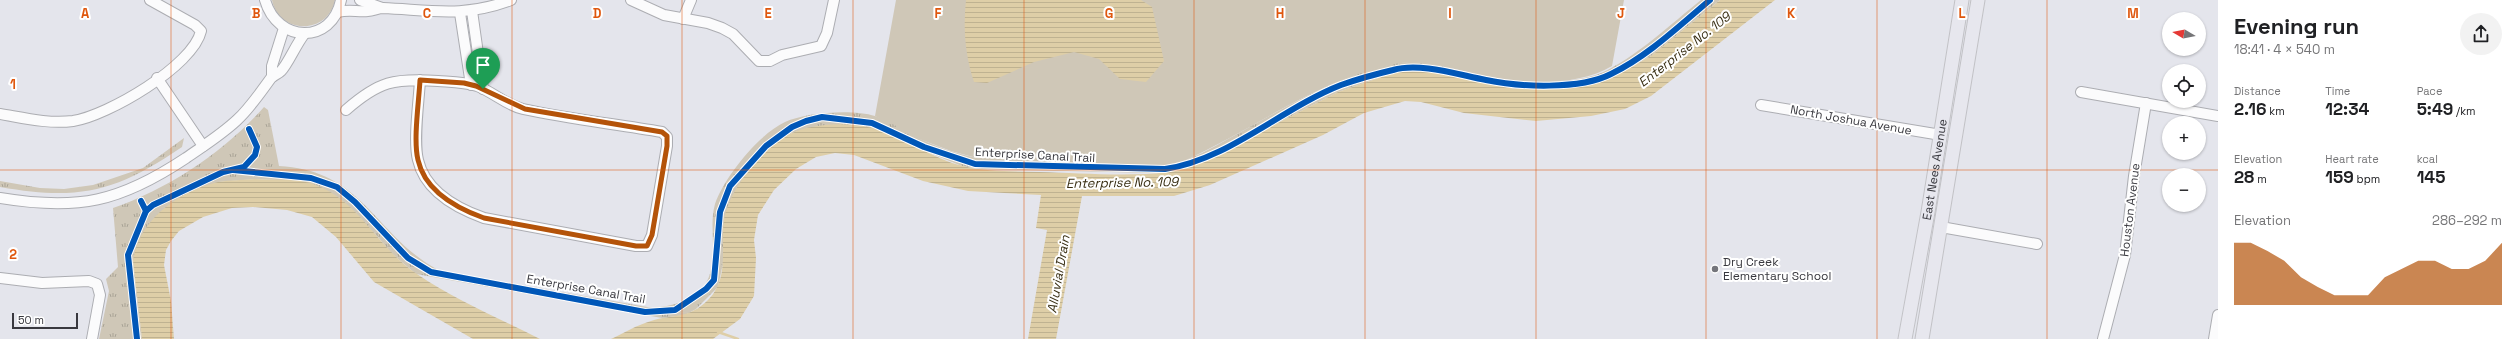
<!DOCTYPE html>
<html lang="en">
<head>
<meta charset="utf-8">
<style>
	body { margin:0; font-family:"Space Grotesk",sans-serif; background:#f2f2f2; color:#202124; height:100vh; display:flex; flex-direction:column; font-size:15px; white-space:nowrap }
	* { box-sizing:border-box; margin:0 }
	p { font-size:13px; color:#757577 }
	.icon { flex:none; width:22px; height:22px; fill:none; stroke:currentColor; stroke-width:2; stroke-linecap:round; stroke-linejoin:round }
	.map { position:relative; flex:1; overflow:hidden }
	.panel { display:flex; flex-direction:column; background:#fff; width:300px }
	.panel>* { flex:none }
	.needle { width:26px; rotate:280deg }
	.controls { position:absolute; left:2162px; top:12px; display:grid; gap:8px }
	.controls a { display:grid; place-items:center; width:44px; height:44px; border-radius:50%; background:#fff; box-shadow:0 1px 3px #0004; font-size:20px }
	.scale { position:absolute; left:12px; bottom:10px; width:66px; box-sizing:border-box; padding-left:4px; border:2px solid #38383e; border-top:0; font-size:11px; line-height:14px; white-space:nowrap; color:#38383e; -webkit-text-stroke:3px #fff; paint-order:stroke }
	.pin { position:absolute; display:grid; place-items:center; width:34px; height:34px; color:#fff; margin:-41px -17px; border-radius:50% 50% 50% 0; rotate:-45deg; box-shadow:0 0 4px #0007 }
	.pin .icon { rotate:45deg }
	.round { display:grid; place-items:center; flex:none; width:42px; height:42px; border-radius:21px; background:#f2f2f2 }
	.head { display:flex; align-items:center; justify-content:space-between; height:68px; padding:0 16px }
	h1 { font-size:22px; font-weight:700; line-height:30px }
	.figures { display:grid; grid-template-columns:repeat(3,1fr); gap:6px; height:68px; padding:4px 16px }
	.figures div { display:grid; align-content:center }
	.figures b { font-size:17px; font-weight:700 }
	.figures small { font-size:11px; font-weight:400 }
	.figures p { font-size:11px }
	.chart { height:112px; padding:8px 16px }
	.chart p { display:flex; justify-content:space-between }
	.chart svg { width:100%; height:72px; margin-top:4px; fill:#b45309; opacity:.7 }
	main { display:flex; flex:1; min-height:0 }
	.map>svg:first-child { display:block }
</style>
</head>
<body>
<main>
<div class="map">
<svg width="2218" height="339" viewBox="0 0 2218 339">
	<defs>
		<pattern id="park-tufts" width="24" height="20" patternUnits="userSpaceOnUse"><rect width="24" height="20" fill="#cfc7b7"/><path d="M3 7l-1-3M5 7V3M7 7l1-3M15 17l-1-3M17 17v-4M19 17l1-3" fill="none" stroke="#a9a396"/></pattern>
		<pattern id="water-rules" width="6" height="5" patternUnits="userSpaceOnUse"><rect width="6" height="5" fill="#decea7"/><path d="M0 2.5h6" fill="none" stroke="#bfb291"/></pattern>
	</defs>
	<rect width="100%" height="100%" fill="#e4e5ec"/>
	<g fill="#cfc7b7">
		<path d="M 272,0 L 335,0 C 328,35 279,35 272,0 Z"/>
		<path d="M 896,0 L 1624,0 L 1612,66 C 1579,86 1528,84 1491,77 C 1459,72 1428,58 1395,64 C 1319,79 1254,129 1184,161 L 1167,165 L 1149,165 L 984,160 L 951,151 L 914,137 L 875,116 Z"/>
	</g>
	<g fill="url(#park-tufts)">
		<path d="M 1701,0 L 1720,0 L 1651,56 L 1610,79 L 1566,88 L 1515,89 L 1425,71 L 1396,72 L 1338,92 L 1206,160 L 1186,168 L 1149,173 L 982,169 L 962,166 L 910,145 L 851,125 L 809,128 L 792,133 L 777,144 L 724,220 L 723,263 L 718,287 L 696,309 L 685,315 L 662,318 L 416,274 L 391,253 L 378,237 L 331,193 L 300,181 L 255,179 L 219,182 L 133,261 L 142,339 L 99,339 L 109,291 L 106,279 L 118,267 L 113,208 C 170,188 224,152 264,107 L 268,110 L 279,166 C 364,170 375,237 440,271 L 653,308 C 695,303 714,291 713,246 C 713,232 711,218 715,204 C 724,177 759,134 785,122 C 806,112 854,109 875,116 C 888,120 900,129 912,135 C 933,146 959,155 982,159 C 1005,163 1030,161 1054,162 C 1091,163 1129,166 1167,165 L 1184,161 L 1202,153 C 1258,124 1348,65 1409,62 C 1437,61 1465,74 1492,78 C 1523,82 1572,85 1601,73 C 1634,59 1672,23 1701,0 Z"/>
		<path d="M 184,138 L 182,147 C 116,192 79,201 0,187 L 0,181 L 40,188 L 64,189 L 93,185 L 143,168 Z"/>
	</g>
	<g fill="url(#water-rules)">
		<path d="M 966,0 L 1141,0 L 1152,7 L 1164,61 L 1146,82 L 1120,79 L 1099,59 L 1074,52 L 1034,62 L 987,83 L 974,82 C 965,55 963,28 966,0 Z"/>
		<path d="M 1720,0 L 1775,0 L 1651,96 L 1625,109 L 1591,116 L 1536,121 L 1464,113 L 1421,102 L 1405,101 L 1364,113 L 1323,135 L 1210,185 L 1174,196 L 1082,196 L 1056,339 L 1028,339 L 1047,230 L 1036,228 L 1041,195 L 968,191 L 923,181 L 854,155 L 835,153 L 816,157 L 796,169 L 774,190 L 758,215 L 754,240 L 756,258 L 754,296 L 740,319 L 713,339 L 611,339 C 624,333 637,325 651,321 C 673,314 689,319 708,300 C 730,278 720,248 724,220 C 729,189 764,146 792,133 C 815,123 848,122 872,128 C 902,135 932,159 963,166 C 987,172 1014,171 1039,172 C 1079,173 1129,177 1168,172 C 1181,170 1193,165 1206,160 L 1338,92 L 1396,72 L 1425,71 L 1515,89 L 1566,88 L 1610,79 L 1651,56 Z"/>
		<path d="M 255,179 C 270,180 286,179 301,181 C 356,191 374,246 417,274 C 455,300 499,318 540,339 L 473,339 L 374,282 L 336,237 L 312,217 L 287,210 L 253,207 L 232,208 L 203,217 L 179,231 L 171,241 L 166,250 L 164,265 L 171,301 L 174,339 L 142,339 L 133,261 C 139,219 178,192 218,182 C 230,180 243,180 255,179 Z"/>
	</g>
	<g fill="none" stroke-linecap="round" stroke-linejoin="round">
		<path stroke="#decea7" stroke-width="2.5" d="M 718,332 L 738,339"/>
		<defs>
			<g id="minor">
				<path d="M 265,0 C 277,43 332,45 341,0"/>
				<path d="M 360,0 L 382,8"/>
				<path d="M 631,0 L 664,15 L 708,23 L 722,28 L 733,34 L 759,61 L 770,61 L 782,55 L 821,46 L 827,33 L 834,0"/>
				<path d="M 472,11 L 483,89"/>
				<path d="M 338,12 C 349,9 357,12 368,11 C 373,11 378,8 383,8 C 430,10 464,18 511,0"/>
				<path d="M 460,13 L 471,85"/>
				<path d="M 683,19 L 691,0"/>
				<path d="M 272,77 L 272,66 L 284,28"/>
				<path d="M 157,78 L 203,146"/>
				<path d="M 2081,92 L 2218,116"/>
				<path d="M 1761,105 L 1941,135"/>
				<path d="M 346,110 C 379,81 394,78 438,81 C 451,82 464,82 477,86 C 493,92 506,105 523,109 C 569,119 616,124 662,132 L 667,137 L 667,146 L 652,235 L 647,246 L 636,246 L 484,218 C 456,208 425,191 418,160 C 413,140 419,101 420,80"/>
				<path d="M 0,114 C 24,118 48,124 73,121 C 107,116 193,66 201,31 L 195,25 L 150,0"/>
				<path d="M 0,198 C 78,211 120,202 186,158 C 203,146 221,135 237,120 C 250,108 260,93 271,78 C 274,75 278,74 281,71 C 288,64 296,44 305,33"/>
				<path d="M 1941,227 L 2037,244"/>
				<path d="M 0,278 L 42,283 L 89,281 L 97,284 L 100,295 L 92,339"/>
				<path d="M 2103,339 L 2125,255 L 2134,176 L 2146,103"/>
				<path d="M 2214,339 L 2218,315"/>
			</g>
			<g id="major">
				<path id="s1" d="M 1905,339 L 1928,212 L 1962,0"/>
				<path d="M 1922,339 L 1978,0"/>
			</g>
		</defs>
		<use href="#minor" stroke="#acadb2" stroke-width="12"/>
		<use href="#major" stroke="#c2c2c6" stroke-width="15"/>
		<use href="#minor" stroke="#fbfbfc" stroke-width="10"/>
		<use href="#major" stroke="#e7e7ee" stroke-width="13"/>
		<defs>
			<g id="cycleway">
				<path d="M 233,170 L 311,178 L 337,187 L 355,202 L 408,258 L 431,272 L 645,312 L 675,310 L 706,289 L 714,280 L 720,212 L 730,186 L 766,146 L 792,127 L 806,121 L 822,117 L 872,123 L 924,147 L 975,164 L 1165,169 C 1228,160 1282,108 1341,85 C 1358,79 1376,74 1393,70 C 1420,62 1459,75 1486,80 C 1519,87 1580,90 1611,74 C 1648,56 1679,26 1710,0"/>
				<path d="M 146,211 L 153,205 L 223,172 L 244,167 L 255,155 L 257,147 L 249,129"/>
				<path d="M 137,339 L 128,255 L 146,211 L 141,201"/>
			</g>
		</defs>
		<use href="#cycleway" stroke="#fff" stroke-width="8"/>
		<use href="#cycleway" stroke="#0057b8" stroke-width="6"/>
	</g>
	<g fill="none" stroke-linecap="round" stroke-linejoin="round">
		<defs>
			<path id="route" d="M 420,80 L 464,83 L 476,86 L 525,109 L 662,132 L 667,136 L 667,146 L 652,235 L 647,246 L 636,246 L 484,218 C 456,208 425,191 418,160 C 413,140 419,101 420,80 Z"/>
		</defs>
		<use href="#route" stroke="#fff" stroke-width="8"/>
		<use href="#route" stroke="#b45309" stroke-width="5"/>
	</g>
	<path fill="none" stroke="#df570e" stroke-width="1" stroke-opacity="0.55" d="M 171,0 L 171,339M 341,0 L 341,339M 512,0 L 512,339M 682,0 L 682,339M 853,0 L 853,339M 1024,0 L 1024,339M 1194,0 L 1194,339M 1365,0 L 1365,339M 1536,0 L 1536,339M 1706,0 L 1706,339M 1877,0 L 1877,339M 2047,0 L 2047,339M 0,170 L 2218,170"/>
	<circle fill="#74757b" stroke="#fff" stroke-width="1.5" cx="1715" cy="269" r="4"/>
	<g text-anchor="middle" stroke-width="4" stroke-linejoin="round" paint-order="stroke">
		<g font-size="12" fill="#38383e" stroke="#fff">
			<text transform="translate(1851 120) rotate(10)" y="4">North Joshua Avenue</text>
			<text transform="translate(1035 155) rotate(3)" y="4">Enterprise Canal Trail</text>
			<text dy="4" stroke="none"><textPath href="#s1" startOffset="172">East Nees Avenue</textPath></text>
			<text transform="translate(2130 210) rotate(-83)" y="4">Houston Avenue</text>
			<text transform="translate(586 289) rotate(10)" y="4">Enterprise Canal Trail</text>
		</g>
		<g font-size="12" fill="#38383e" stroke="#fff" text-anchor="start">
			<text x="1723" y="266">Dry Creek<tspan x="1723" dy="14">Elementary School</tspan></text>
		</g>
		<g font-size="13" font-style="italic" fill="#382e13" stroke="#fff">
			<text transform="translate(1684 49) rotate(-38)" y="5">Enterprise No. 109</text>
			<text transform="translate(1122 182) rotate(-1)" y="5">Enterprise No. 109</text>
			<text transform="translate(1058 274) rotate(-80)" y="5">Alluvial Drain</text>
		</g>
	</g>
	<g font-size="13" text-anchor="middle" font-weight="bold" fill="#df570e" stroke="#fff" stroke-width="4" stroke-linejoin="round" paint-order="stroke">
		<text x="85" y="18">A</text>
		<text x="256" y="18">B</text>
		<text x="427" y="18">C</text>
		<text x="597" y="18">D</text>
		<text x="768" y="18">E</text>
		<text x="938" y="18">F</text>
		<text x="1109" y="18">G</text>
		<text x="1280" y="18">H</text>
		<text x="1450" y="18">I</text>
		<text x="1621" y="18">J</text>
		<text x="1791" y="18">K</text>
		<text x="1962" y="18">L</text>
		<text x="2133" y="18">M</text>
		<text x="13" y="89">1</text>
		<text x="13" y="259">2</text>
	</g>
</svg>
<div class="controls">
<a><svg class="needle" viewBox="-14 -14 28 28"><path d="M0-13l5 13h-10z" fill="#e53935"/><path d="M0 13l5-13h-10z" fill="#757577"/></svg></a>
<a><svg class="icon" aria-label="locate" viewBox="0 0 24 24"><circle cx="12" cy="12" r="6"/><path d="M12 2v4M12 18v4M2 12h4M18 12h4"/></svg></a>
<a>+</a>
<a>−</a>
</div>
<div class="scale">50 m</div>
<div class="pin" style="left:483px;top:89px;background:#1e9e55"><svg class="icon" aria-label="arrive" viewBox="0 0 24 24"><path d="M6 21V4h12l-3 4 3 4H6"/></svg></div>
</div>
<section class="panel">
<div class="head"><div><h1>Evening run</h1><p>18:41 · 4 × 540 m</p></div><a class="round"><svg class="icon" aria-label="share" viewBox="0 0 24 24"><path d="M12 15V3M7 8l5-5 5 5M5 13v7h14v-7"/></svg></a></div>
<div class="figures">
<div><p>Distance</p><b>2.16<small> km</small></b></div>
<div><p>Time</p><b>12:34</b></div>
<div><p>Pace</p><b>5:49<small> /km</small></b></div>
</div>
<div class="figures">
<div><p>Elevation</p><b>28<small> m</small></b></div>
<div><p>Heart rate</p><b>159<small> bpm</small></b></div>
<div><p>kcal</p><b>145</b></div>
</div>
<div class="chart"><p><span>Elevation</span>286–292 m</p>
<svg viewBox="0 0 160 44" preserveAspectRatio="none"><path d="M0 44V6L10 6L20 11L30 17L40 27L50 33L60 38L70 38L80 38L90 27L100 22L110 17L120 17L130 22L140 22L150 17L160 6V44z"/></svg>
</div>
</section>
</main>
</body>
</html>
